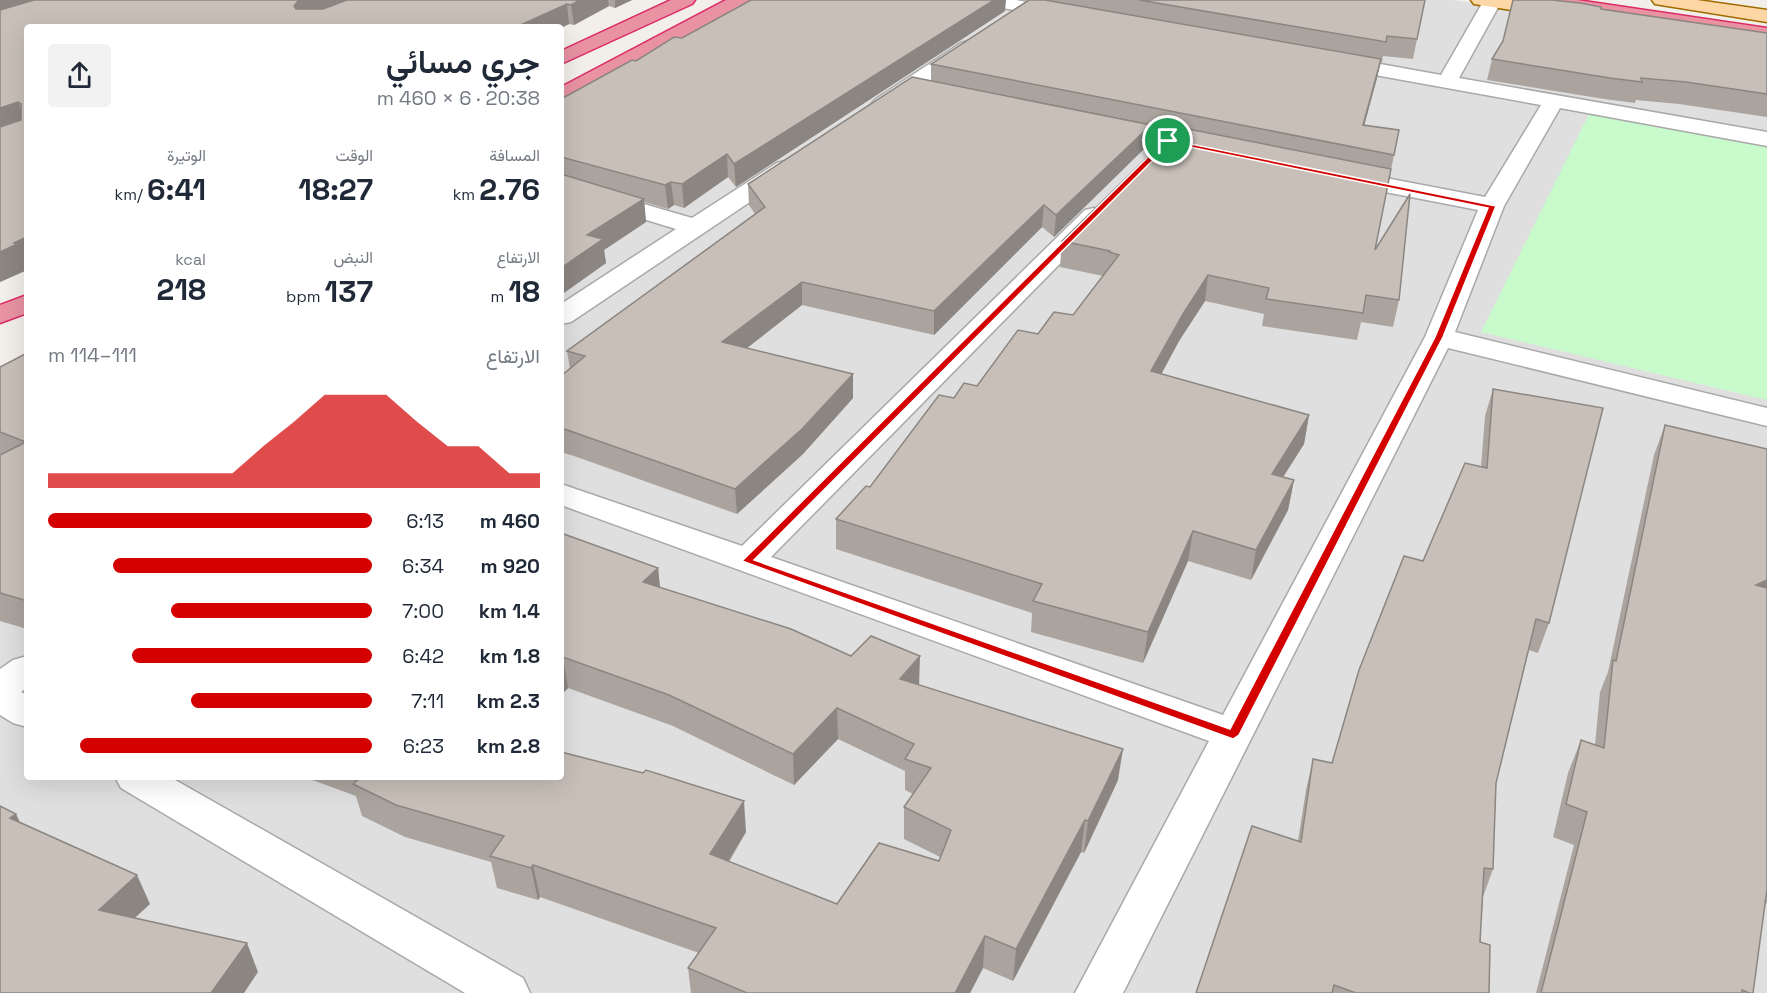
<!DOCTYPE html>
<html lang="ar">
<head>
<meta charset="utf-8">
<style>
	body { margin:0; font-family:"Space Grotesk",Vazirmatn,sans-serif; background:#f2f2f3; color:#1f2937; direction:rtl; height:100vh; display:flex; flex-direction:column; font-size:22px; white-space:nowrap }
	* { box-sizing:border-box; margin:0 }
	p { font-size:20px; color:#747a83 }
	.icon { flex:none; width:33px; height:33px; fill:none; stroke:currentColor; stroke-width:2; stroke-linecap:round; stroke-linejoin:round }
	.map { position:relative; flex:1; overflow:hidden; direction:ltr }
	.details { position:absolute; left:24px; top:24px; width:540px; height:756px; display:flex; flex-direction:column; background:#fff; border-radius:6px; box-shadow:0 6px 24px #0002; direction:rtl }
	.details>* { flex:none }
	.pin { position:absolute; display:grid; place-items:center; width:51px; height:51px; color:#fff; margin:-26px; border:3px solid #fff; border-radius:50%; box-shadow:0 2px 6px #0007 }
	.round { display:grid; place-items:center; flex:none; width:63px; height:63px; border-radius:6px; background:#f2f2f3 }
	.headline { display:flex; align-items:center; justify-content:space-between; height:102px; padding:0 24px }
	h1 { font-size:33px; font-weight:600; line-height:45px }
	.metrics { display:grid; grid-template-columns:repeat(3,1fr); gap:9px; height:102px; padding:6px 24px }
	.metrics div { display:grid; align-content:center }
	.metrics b { font-size:30px; font-weight:600 }
	.metrics small { font-size:16px; font-weight:400 }
	.metrics p { font-size:16px }
	.chart { height:168px; padding:12px 24px }
	.chart p { display:flex; justify-content:space-between }
	.chart svg { width:100%; height:108px; margin-top:6px; fill:#d40000; opacity:.7 }
	ul { padding:0 24px; list-style:none; font-size:20px }
	li { display:grid; grid-template-columns:96px 72px 1fr; align-items:center; height:45px }
	li i { height:15px; border-radius:8px; background:#d40000 }
	.map>svg:first-child { display:block }
</style>
</head>
<body>
<div class="map">
<svg width="1767" height="993" viewBox="0 0 1767 993">
	<rect width="100%" height="100%" fill="#f2efe9"/>
	<path fill="#e0dfdf" d="M 780,0 L 1452,0 L 1528,10 L 1767,49 L 1767,993 L 0,993 L 0,396 L 27,382 L 27,777 L 561,777 L 561,109 Z"/>
	<path fill="#c8facc" d="M 1589,114 L 1767,146 L 1767,400 L 1481,332 Z"/>
	<g fill="none" stroke-linecap="round" stroke-linejoin="round">
		<defs>
			<g id="minor">
				<path d="M 977,0 L 1016,0 L 1064,9 L 1070,10 L 1073,14 L 1070,18 L 1064,19 L 986,5 L 980,4 Z"/>
				<path d="M 1484,0 L 1500,0 L 1501,2 L 1459,78 L 1767,132 L 1767,146 L 1560,108 L 1504,206 L 1455,332 L 1767,408 L 1767,426 L 1448,348 L 1123,993 L 1075,993 L 1209,741 L 561,505 L 561,484 L 742,546 L 1085,210 L 1094,208 L 1103,210 L 1106,215 L 1103,220 L 771,557 L 1223,715 L 1425,337 L 1478,210 L 1344,184 L 1336,182 L 1332,177 L 1336,172 L 1344,170 L 1485,197 L 1541,105 L 1336,68 L 1329,66 L 1326,62 L 1329,58 L 1336,56 L 1441,75 Z"/>
				<path d="M 968,41 L 975,43 L 978,47 L 975,51 L 890,107 L 883,109 L 876,107 L 872,103 L 876,99 L 961,43 Z"/>
				<path d="M 1106,121 L 1208,142 L 1216,144 L 1219,149 L 1216,154 L 1208,156 L 1098,133 L 1095,128 L 1098,123 Z"/>
				<path d="M 785,161 L 793,163 L 796,168 L 793,173 L 571,322 L 561,324 L 561,304 L 676,229 L 561,194 L 561,180 L 692,218 L 777,163 Z"/>
				<path d="M 27,656 L 27,687 L 21,692 L 27,695 L 27,727 L 13,723 L 0,715 L 0,669 L 13,660 Z"/>
				<path d="M 115,777 L 170,777 L 523,978 L 530,993 L 465,993 L 121,788 Z"/>
			</g>
			<g id="major">
				<path d="M 1471,0 L 1514,0 L 1555,7 L 1561,8 L 1564,12 L 1561,16 L 1555,17 L 1480,5 L 1474,4 Z"/>
				<path d="M 1652,0 L 1697,0 L 1767,10 L 1767,22 L 1661,5 L 1655,4 Z"/>
			</g>
			<g id="highway">
				<path d="M 671,0 L 695,0 L 692,4 L 561,64 L 561,51 Z"/>
				<path d="M 726,0 L 749,0 L 746,4 L 568,99 L 561,101 L 561,87 Z"/>
				<path d="M 1532,0 L 1577,0 L 1767,28 L 1767,40 L 1541,5 L 1535,4 Z"/>
				<path d="M 27,295 L 27,313 L 0,323 L 0,305 Z"/>
			</g>
		</defs>
		<use href="#minor" stroke="#a9a9a9" stroke-width="3"/>
		<use href="#major" stroke="#a06b00" stroke-width="3"/>
		<use href="#highway" stroke="#dc2a67" stroke-width="3"/>
		<use href="#minor" fill="#fff" fill-rule="evenodd"/>
		<use href="#major" fill="#fcd6a4" fill-rule="evenodd"/>
		<use href="#highway" fill="#e892a2" fill-rule="evenodd"/>
	</g>
	<g fill="#aba49e">
		<path d="M 0,0 L 632,0 L 615,8 L 609,6 L 574,25 L 569,24 L 561,28 L 561,27 L 27,27 L 27,267 L 26,268 L 27,270 L 0,282 Z"/>
		<path d="M 1029,0 L 1425,0 L 1413,59 L 1383,56 L 1382,62 L 1381,62 L 1377,78 L 1364,125 L 1399,130 L 1375,250 L 1399,300 L 1393,327 L 1361,322 L 1357,340 L 1262,326 L 1264,314 L 1205,301 L 1179,341 L 1161,374 L 1309,415 L 1304,444 L 1283,477 L 1294,480 L 1288,510 L 1251,580 L 1188,561 L 1143,663 L 1031,632 L 1032,613 L 836,549 L 836,519 L 870,487 L 954,398 L 977,386 L 1038,334 L 1073,315 L 1103,276 L 1060,267 L 1062,241 L 1173,132 L 1150,127 L 1148,145 L 1054,237 L 1042,227 L 934,335 L 802,305 L 747,348 L 853,374 L 853,398 L 803,454 L 737,514 L 574,456 L 561,452 L 561,376 L 570,369 L 567,351 L 755,214 L 749,205 L 748,184 L 931,81 L 931,64 Z"/>
		<path d="M 1601,9 L 1767,33 L 1767,117 L 1679,104 L 1636,100 L 1635,103 L 1604,99 L 1487,80 L 1492,59 Z"/>
		<path d="M 1005,11 L 736,187 L 728,177 L 684,208 L 674,205 L 668,209 L 644,202 L 646,222 L 604,250 L 606,263 L 561,295 L 561,99 L 682,38 Z"/>
		<path d="M 27,353 L 27,629 L 0,621 L 0,367 Z"/>
		<path d="M 1493,389 L 1549,623 L 1538,653 L 1529,650 L 1496,783 L 1493,869 L 1483,897 L 1480,942 L 1489,993 L 1196,993 L 1298,841 L 1306,790 L 1313,759 L 1332,763 L 1423,561 L 1481,467 L 1485,416 Z"/>
		<path d="M 1665,425 L 1767,449 L 1767,902 L 1764,907 L 1753,993 L 1536,993 L 1574,845 L 1553,837 L 1568,773 L 1581,740 L 1595,745 L 1600,692 L 1608,672 L 1654,455 Z"/>
		<path d="M 561,533 L 658,568 L 660,588 L 920,685 L 1118,780 L 1084,853 L 1081,852 L 1013,981 L 983,968 L 970,993 L 691,993 L 688,968 L 699,953 L 540,897 L 538,900 L 497,888 L 491,862 L 405,837 L 362,816 L 356,796 L 304,777 L 561,777 L 746,832 L 729,862 L 837,904 L 939,861 L 940,857 L 904,839 L 904,807 L 913,794 L 905,790 L 905,771 L 838,739 L 794,785 L 673,726 L 568,688 L 561,695 Z"/>
	</g>
	<g fill="#8b8681">
		<path d="M 0,0 L 53,0 L 0,17 Z"/>
		<path d="M 300,0 L 359,0 L 302,21 L 294,6 L 298,1 Z"/>
		<path d="M 580,0 L 608,0 L 609,6 L 574,25 L 571,5 Z"/>
		<path d="M 615,0 L 632,0 L 615,8 Z"/>
		<path d="M 994,0 L 1006,0 L 1005,11 L 736,187 L 734,164 Z"/>
		<path d="M 567,4 L 569,24 L 561,28 L 561,27 L 516,27 Z"/>
		<path d="M 1381,59 L 1377,78 L 1359,145 L 1363,125 Z"/>
		<path d="M 18,102 L 26,125 L 0,134 L 0,108 Z"/>
		<path d="M 1151,125 L 1148,145 L 1054,237 L 1056,215 Z"/>
		<path d="M 727,154 L 728,177 L 684,208 L 682,184 Z"/>
		<path d="M 671,182 L 674,205 L 668,209 L 665,185 Z"/>
		<path d="M 644,199 L 646,222 L 604,250 L 606,263 L 561,295 L 561,268 L 587,235 Z"/>
		<path d="M 1044,205 L 1042,227 L 934,335 L 934,311 Z"/>
		<path d="M 27,237 L 27,267 L 26,268 L 27,270 L 0,282 L 0,252 Z"/>
		<path d="M 1208,275 L 1205,301 L 1179,341 L 1148,399 L 1151,371 L 1183,314 Z"/>
		<path d="M 802,282 L 802,305 L 724,366 L 722,342 Z"/>
		<path d="M 853,374 L 853,398 L 803,454 L 737,514 L 735,489 Z"/>
		<path d="M 1309,415 L 1304,444 L 1266,504 L 1272,474 Z"/>
		<path d="M 1294,480 L 1288,510 L 1251,580 L 1256,550 Z"/>
		<path d="M 1193,531 L 1188,561 L 1143,663 L 1148,632 Z"/>
		<path d="M 658,568 L 661,598 L 643,582 Z"/>
		<path d="M 1767,580 L 1767,604 L 1756,585 Z"/>
		<path d="M 920,656 L 919,687 L 900,679 Z"/>
		<path d="M 563,657 L 568,688 L 561,695 L 561,659 Z"/>
		<path d="M 837,708 L 838,739 L 794,785 L 793,754 Z"/>
		<path d="M 1123,749 L 1118,780 L 1084,853 L 1088,821 Z"/>
		<path d="M 744,801 L 746,832 L 713,886 L 710,854 Z"/>
		<path d="M 16,814 L 30,843 L 10,818 Z"/>
		<path d="M 1085,820 L 1081,852 L 1013,981 L 1016,949 Z"/>
		<path d="M 533,865 L 540,897 L 538,900 L 531,868 Z"/>
		<path d="M 137,875 L 150,904 L 112,939 L 99,910 Z"/>
		<path d="M 985,936 L 983,968 L 970,993 L 955,993 Z"/>
		<path d="M 247,943 L 258,972 L 244,993 L 211,993 Z"/>
	</g>
	<g fill="#c7bfb8" stroke="#8b8681" stroke-width="1.5">
		<path d="M 34,0 L 300,0 L 298,1 L 294,6 L 296,9 L 323,9 L 347,0 L 580,0 L 571,5 L 567,4 L 516,27 L 27,27 L 27,237 L 14,243 L 17,244 L 0,252 L 0,127 L 21,120 L 21,104 L 18,102 L 0,108 L 0,10 Z"/>
		<path d="M 751,0 L 994,0 L 734,164 L 727,154 L 682,184 L 671,182 L 665,185 L 561,157 L 561,99 L 632,60 L 636,61 L 674,37 L 682,38 Z"/>
		<path d="M 1029,0 L 1045,0 L 1381,59 L 1363,125 L 1399,130 L 1394,155 L 931,64 Z"/>
		<path d="M 1139,0 L 1425,0 L 1417,39 L 1387,36 L 1386,42 Z"/>
		<path d="M 1513,0 L 1552,0 L 1580,3 L 1601,7 L 1601,9 L 1767,33 L 1767,94 L 1686,82 L 1641,78 L 1642,82 L 1610,78 L 1492,59 L 1503,41 Z"/>
		<path d="M 912,77 L 1151,125 L 1056,215 L 1044,205 L 934,311 L 802,282 L 722,342 L 853,374 L 802,429 L 735,489 L 570,431 L 561,428 L 561,376 L 585,356 L 567,351 L 765,207 L 748,184 Z"/>
		<path d="M 1178,127 L 1391,169 L 1375,250 L 1410,194 L 1399,300 L 1366,295 L 1363,313 L 1266,299 L 1269,288 L 1208,275 L 1183,314 L 1151,371 L 1309,415 L 1272,474 L 1294,480 L 1256,550 L 1193,531 L 1148,632 L 1033,601 L 1042,584 L 836,519 L 866,486 L 870,487 L 939,395 L 954,398 L 964,383 L 977,386 L 1018,330 L 1038,334 L 1054,312 L 1073,315 L 1119,255 L 1109,252 L 1110,251 L 1062,241 Z"/>
		<path d="M 561,174 L 644,199 L 587,235 L 603,239 L 561,268 Z"/>
		<path d="M 27,353 L 27,598 L 24,600 L 0,593 L 0,455 L 26,442 L 0,432 L 0,367 Z"/>
		<path d="M 1493,389 L 1603,408 L 1549,623 L 1536,619 L 1496,783 L 1493,869 L 1484,868 L 1480,942 L 1490,945 L 1489,993 L 1356,993 L 1334,985 L 1332,993 L 1196,993 L 1252,826 L 1301,842 L 1313,759 L 1332,763 L 1359,670 L 1404,556 L 1423,561 L 1465,463 L 1487,468 Z"/>
		<path d="M 1665,425 L 1767,449 L 1767,580 L 1756,585 L 1767,588 L 1767,889 L 1753,993 L 1749,993 L 1742,990 L 1742,993 L 1541,993 L 1587,812 L 1566,804 L 1581,740 L 1604,748 L 1613,660 L 1616,661 Z"/>
		<path d="M 561,533 L 658,568 L 643,582 L 791,629 L 851,656 L 871,636 L 920,656 L 900,679 L 1123,749 L 1088,821 L 1085,820 L 1016,949 L 985,936 L 955,993 L 747,993 L 688,968 L 716,928 L 533,865 L 531,868 L 490,856 L 504,836 L 396,805 L 353,784 L 361,777 L 561,777 L 561,752 L 643,773 L 646,770 L 744,801 L 710,854 L 837,904 L 879,843 L 939,861 L 951,830 L 904,807 L 931,768 L 905,759 L 914,744 L 837,708 L 793,754 L 669,695 L 563,657 L 561,659 Z"/>
		<path d="M 0,806 L 16,814 L 10,818 L 137,875 L 99,910 L 247,943 L 211,993 L 0,993 Z"/>
	</g>
	<path fill="#d40000" stroke="#fff" stroke-width="1.5" fill-rule="evenodd" d="M 1166,139 L 1496,206 L 1443,337 L 1239,735 L 1233,739 L 742,561 ZM 1170,143 L 1488,208 L 1435,337 L 1230,729 L 754,560 Z"/>
</svg>
<div class="pin" style="left:1168px;top:141px;background:#1e9e55"><svg class="icon" aria-label="arrive" viewBox="0 0 24 24"><path d="M6 21V4h12l-3 4 3 4H6"/></svg></div>
<section class="details">
<div class="headline"><div><h1>جري مسائي</h1><p>20:38 · 6 × 460 m</p></div><a class="round"><svg class="icon" aria-label="share" viewBox="0 0 24 24"><path d="M12 15V3M7 8l5-5 5 5M5 13v7h14v-7"/></svg></a></div>
<div class="metrics">
<div><p>المسافة</p><b>2.76<small> km</small></b></div>
<div><p>الوقت</p><b>18:27</b></div>
<div><p>الوتيرة</p><b>6:41<small> /km</small></b></div>
</div>
<div class="metrics">
<div><p>الارتفاع</p><b>18<small> m</small></b></div>
<div><p>النبض</p><b>137<small> bpm</small></b></div>
<div><p>kcal</p><b>218</b></div>
</div>
<div class="chart"><p><span>الارتفاع</span>111–114 m</p>
<svg viewBox="0 0 160 44" preserveAspectRatio="none"><path d="M0 44V38L10 38L20 38L30 38L40 38L50 38L60 38L70 27L80 17L90 6L100 6L110 6L120 17L130 27L140 27L150 38L160 38V44z"/></svg>
</div>
<ul>
<li><b>460 m</b>6:13<i style="width:100%"></i></li>
<li><b>920 m</b>6:34<i style="width:80%"></i></li>
<li><b>1.4 km</b>7:00<i style="width:62%"></i></li>
<li><b>1.8 km</b>6:42<i style="width:74%"></i></li>
<li><b>2.3 km</b>7:11<i style="width:56%"></i></li>
<li><b>2.8 km</b>6:23<i style="width:90%"></i></li>
</ul>
</section>
</div>
</body>
</html>
